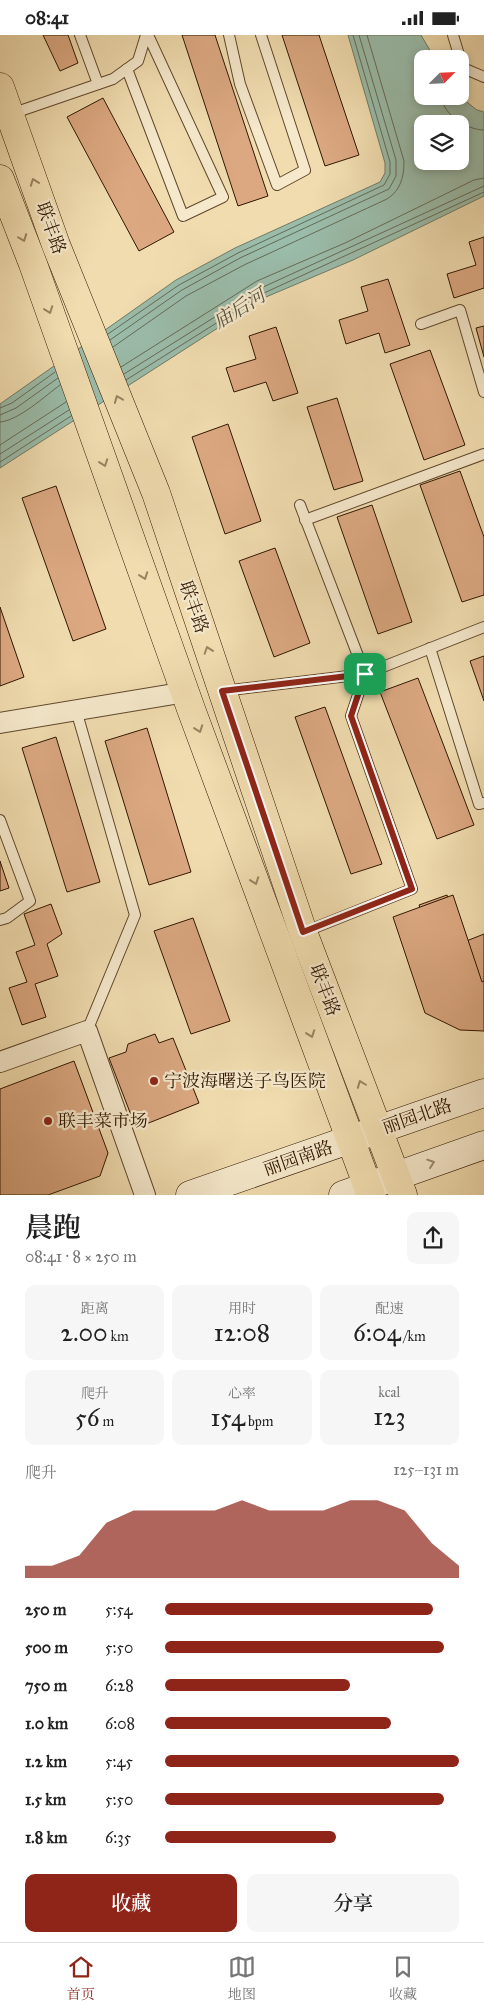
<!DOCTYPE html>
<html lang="zh">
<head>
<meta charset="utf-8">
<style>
	body { margin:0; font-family:"IM FELL Great Primer","Noto Serif SC",serif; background:#f6f6f6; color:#222; height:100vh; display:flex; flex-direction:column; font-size:19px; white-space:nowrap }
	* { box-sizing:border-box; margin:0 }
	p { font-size:16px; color:#767676 }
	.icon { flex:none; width:28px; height:28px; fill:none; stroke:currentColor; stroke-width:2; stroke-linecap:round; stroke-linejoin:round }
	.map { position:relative; height:1160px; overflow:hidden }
	.sheet { display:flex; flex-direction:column; background:#fff; flex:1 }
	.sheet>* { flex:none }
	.needle { width:32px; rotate:66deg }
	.fabs { position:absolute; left:414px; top:15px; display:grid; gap:10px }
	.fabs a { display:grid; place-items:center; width:55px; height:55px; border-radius:10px; background:#fff; box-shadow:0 2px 8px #0003; font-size:25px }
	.pin { position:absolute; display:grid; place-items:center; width:42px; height:42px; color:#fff; margin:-21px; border-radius:10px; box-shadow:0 2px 8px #0006 }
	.round { display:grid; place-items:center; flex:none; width:52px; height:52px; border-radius:10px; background:#f6f6f6 }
	.head { display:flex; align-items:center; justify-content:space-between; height:85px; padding:0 25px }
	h1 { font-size:28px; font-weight:600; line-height:38px }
	.figures { display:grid; grid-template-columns:repeat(3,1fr); gap:8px; height:85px; padding:5px 25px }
	.figures div { display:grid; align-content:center; border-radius:10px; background:#f6f6f6; text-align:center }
	.figures b { font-size:25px; font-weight:600 }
	.figures small { font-size:14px; font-weight:400 }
	.figures p { font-size:14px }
	.chart { height:140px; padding:10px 25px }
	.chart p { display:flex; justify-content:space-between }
	.chart svg { width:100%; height:90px; margin-top:5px; fill:#8f2418; opacity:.7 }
	.primary-button { display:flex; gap:10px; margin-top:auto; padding:10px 25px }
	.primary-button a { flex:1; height:58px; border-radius:10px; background:#8f2418; color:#fff; font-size:20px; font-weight:600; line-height:58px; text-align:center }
	.primary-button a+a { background:#f6f6f6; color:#222 }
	ul { padding:0 25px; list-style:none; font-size:16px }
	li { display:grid; grid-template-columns:80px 60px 1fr; align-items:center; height:38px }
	li i { height:12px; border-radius:6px; background:#8f2418 }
	.status { display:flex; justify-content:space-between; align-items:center; height:35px; padding:0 25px; background:#fff; direction:ltr }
	.status svg { height:14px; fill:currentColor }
	.tab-bar { display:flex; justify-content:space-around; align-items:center; height:70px; border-top:1px solid #e0e0e0; background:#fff; font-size:14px; color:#767676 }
	.tab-bar a { display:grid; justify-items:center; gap:2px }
	.tab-bar .selected { color:#8f2418 }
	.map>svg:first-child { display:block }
</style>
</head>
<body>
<div class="status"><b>08:41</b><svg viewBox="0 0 49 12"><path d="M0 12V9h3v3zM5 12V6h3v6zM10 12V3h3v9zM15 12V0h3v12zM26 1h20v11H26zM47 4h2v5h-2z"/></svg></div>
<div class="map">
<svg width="484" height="1160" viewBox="0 0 484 1160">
	<rect width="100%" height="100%" fill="#f0dcaf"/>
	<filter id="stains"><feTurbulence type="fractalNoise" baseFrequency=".004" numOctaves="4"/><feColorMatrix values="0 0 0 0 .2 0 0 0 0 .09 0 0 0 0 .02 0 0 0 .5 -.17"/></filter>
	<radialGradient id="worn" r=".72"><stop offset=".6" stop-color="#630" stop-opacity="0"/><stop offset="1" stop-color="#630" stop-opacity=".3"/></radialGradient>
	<path fill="#9abcaa" stroke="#707a66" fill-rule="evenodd" d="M 348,0 L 421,0 L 435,24 L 422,24 L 422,61 L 459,61 L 477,75 L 484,77 L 484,161 L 353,225 L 266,262 L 0,433 L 0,369 L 176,245 L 235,213 L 380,147 L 385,138 L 385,128 ZM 422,89 L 460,89 L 460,126 L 422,126 Z"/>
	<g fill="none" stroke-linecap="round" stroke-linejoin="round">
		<g stroke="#656a55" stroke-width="1">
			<path d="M 441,61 C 443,80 467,95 484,95"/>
			<path d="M 108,299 L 179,250 L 238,218 L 384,150 L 390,139 L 390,127 L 353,0"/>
			<path d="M 110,305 L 182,255 L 240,223 L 389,154 L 396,141 L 396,125 L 359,0"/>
			<path d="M 113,312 L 186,261 L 244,230 L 387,164 C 401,155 404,141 404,126 L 367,0"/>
			<path d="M 121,332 L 257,246 L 345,208 L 474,145 L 484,143"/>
			<path d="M 124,339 L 261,253 L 484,151"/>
			<path d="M 126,345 L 264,258 L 484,157"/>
			<path d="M 0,373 L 12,368 L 55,337"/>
			<path d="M 0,380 L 16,373 L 58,343"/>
			<path d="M 0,387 C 18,386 45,361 60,350"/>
			<path d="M 0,410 L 66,367"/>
			<path d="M 0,419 L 69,375"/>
			<path d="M 0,427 L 71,381"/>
		</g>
	</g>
	<g fill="#dba881" stroke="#301700">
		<path d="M 43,0 L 68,0 L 78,28 L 60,36 Z"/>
		<path d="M 182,0 L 215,0 L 268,161 L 238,171 Z"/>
		<path d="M 282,0 L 319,0 L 359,120 L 325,131 Z"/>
		<path d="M 103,63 L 174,197 L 139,216 L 67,82 Z"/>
		<path d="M 484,202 L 484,253 L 454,263 L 447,239 L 476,230 L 469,207 Z"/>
		<path d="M 388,244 L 410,310 L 385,318 L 379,298 L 346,309 L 339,285 L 368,276 L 361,252 Z"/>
		<path d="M 484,291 L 484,322 L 476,293 Z"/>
		<path d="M 276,292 L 298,358 L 273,366 L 266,347 L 234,357 L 226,333 L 256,324 L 249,301 Z"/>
		<path d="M 430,315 L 465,410 L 424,425 L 390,329 Z"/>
		<path d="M 337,363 L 363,446 L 334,455 L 307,372 Z"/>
		<path d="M 228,389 L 261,486 L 225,499 L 192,402 Z"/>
		<path d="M 460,436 L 484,502 L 484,560 L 462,567 L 420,450 Z"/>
		<path d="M 56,451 L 106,594 L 73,606 L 22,463 Z"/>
		<path d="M 372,470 L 412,587 L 378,599 L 337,482 Z"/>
		<path d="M 275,513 L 310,608 L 274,622 L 239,526 Z"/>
		<path d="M 0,572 L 24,642 L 0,651 Z"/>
		<path d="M 484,621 L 484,666 L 470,626 Z"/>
		<path d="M 418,643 L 474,790 L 437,804 L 380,657 Z"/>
		<path d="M 325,672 L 382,829 L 351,839 L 295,682 Z"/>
		<path d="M 147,693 L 191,837 L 149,850 L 105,706 Z"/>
		<path d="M 56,702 L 100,847 L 67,857 L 22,713 Z"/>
		<path d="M 0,826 L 9,853 L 0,856 Z"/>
		<path d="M 447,860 L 464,907 L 484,899 L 484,956 L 482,951 L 466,957 L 449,911 L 435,915 L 419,870 Z"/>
		<path d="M 453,860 L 482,947 L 484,946 L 484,996 L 460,995 L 425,978 L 393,882 Z"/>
		<path d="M 51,869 L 62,899 L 47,909 L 58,941 L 35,949 L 46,982 L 22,990 L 9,953 L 27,947 L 16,917 L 35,910 L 24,879 Z"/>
		<path d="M 193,883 L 230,986 L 191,999 L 154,896 Z"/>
		<path d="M 155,999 L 159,1008 L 173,1003 L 199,1068 L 136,1093 L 109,1023 L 126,1017 L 128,1009 Z"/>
		<path d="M 74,1026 L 108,1118 L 100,1141 L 48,1160 L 0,1160 L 0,1054 Z"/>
	</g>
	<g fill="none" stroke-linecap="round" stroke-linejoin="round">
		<defs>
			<g id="lane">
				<path d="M 80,0 L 98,49"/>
				<path d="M 229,0 L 240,49 L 277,150 L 305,135 L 261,0"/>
				<path d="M 453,0 L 463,33 L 484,42"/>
				<path d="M 127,34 L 183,181 L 223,162 L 148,0"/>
				<path d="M 11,79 L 113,44 L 138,26 L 146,0"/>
				<path d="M 421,289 L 460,275 L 484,357"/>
				<path d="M 300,470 L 365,639 L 351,681 L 412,854 L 304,897"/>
				<path d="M 305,485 L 484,419"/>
				<path d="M 430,613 L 479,769 L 484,768"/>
				<path d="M 223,656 L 365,639 L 484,592"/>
				<path d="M 76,675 L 135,880 L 87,996"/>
				<path d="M 0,785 L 30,866 L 7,883 L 0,885"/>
			</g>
			<g id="street">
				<path d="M 0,688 L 186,657"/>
				<path d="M 0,1027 L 87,996 L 145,1160"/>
			</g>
			<g id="secondary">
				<path d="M 190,1160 L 484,1058"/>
				<path d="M 343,1160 L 484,1110"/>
			</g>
			<g id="primary">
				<path d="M 0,52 L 56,210 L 156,458 L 303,897 L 403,1160"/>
				<path d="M 0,144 L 33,229 L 191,674 L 371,1160"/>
			</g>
		</defs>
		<use href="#lane" stroke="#60482c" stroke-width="12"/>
		<use href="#street" stroke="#60482c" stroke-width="22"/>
		<use href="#secondary" stroke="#301700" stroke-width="29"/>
		<use href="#primary" stroke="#301700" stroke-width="29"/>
		<use href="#lane" stroke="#f5e8cb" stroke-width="10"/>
		<use href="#street" stroke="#f5e8cb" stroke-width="20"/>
		<use href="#secondary" stroke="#f5e8cb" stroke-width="28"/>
		<use href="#primary" stroke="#f0dcaf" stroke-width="28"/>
	</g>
	<defs><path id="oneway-chevron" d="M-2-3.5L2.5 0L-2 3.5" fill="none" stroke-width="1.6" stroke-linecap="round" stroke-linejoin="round" transform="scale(1.25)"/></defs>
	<g stroke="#9a8360">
		<use href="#oneway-chevron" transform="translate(34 147) rotate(-110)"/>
		<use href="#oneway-chevron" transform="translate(23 203) rotate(69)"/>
		<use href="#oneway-chevron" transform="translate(49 275) rotate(70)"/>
		<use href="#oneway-chevron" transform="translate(118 364) rotate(-112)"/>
		<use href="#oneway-chevron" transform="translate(104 428) rotate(70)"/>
		<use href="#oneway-chevron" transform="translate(144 541) rotate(70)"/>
		<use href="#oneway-chevron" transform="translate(208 615) rotate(-109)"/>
		<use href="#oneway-chevron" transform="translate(199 694) rotate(70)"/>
		<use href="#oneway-chevron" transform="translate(255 846) rotate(70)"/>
		<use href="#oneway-chevron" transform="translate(311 999) rotate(70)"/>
		<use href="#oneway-chevron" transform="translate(361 1049) rotate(-111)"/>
	</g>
	<use stroke="#9c8a70" href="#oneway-chevron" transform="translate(431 1128) rotate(-19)"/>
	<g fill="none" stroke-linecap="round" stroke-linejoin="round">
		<defs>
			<path id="route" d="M 365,639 L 351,681 L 412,854 L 303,897 L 222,656 Z"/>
		</defs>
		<use href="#route" stroke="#fff" stroke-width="10"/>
		<use href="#route" stroke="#8f2418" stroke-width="6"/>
	</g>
	<g fill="#8f2418" stroke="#f5e8cb" stroke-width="2">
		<circle cx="154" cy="1046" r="5"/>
		<circle cx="48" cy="1086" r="5"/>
	</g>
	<g text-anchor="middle" stroke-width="4.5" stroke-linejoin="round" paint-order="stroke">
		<g font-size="18" fill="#301700" stroke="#f5e8cb">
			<text transform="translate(51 193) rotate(70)" y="6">联丰路</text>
			<text transform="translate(194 572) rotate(71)" y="6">联丰路</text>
			<text transform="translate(325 955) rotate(69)" y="6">联丰路</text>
			<text transform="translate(417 1081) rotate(-19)" y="6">丽园北路</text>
			<text transform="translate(298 1123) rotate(-19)" y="6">丽园南路</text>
		</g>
		<g font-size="18" fill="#301700" stroke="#f5e8cb" text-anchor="start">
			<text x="164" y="1052">宁波海曙送子鸟医院</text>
			<text x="58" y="1092">联丰菜市场</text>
		</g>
		<g font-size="19" font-style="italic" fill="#55513c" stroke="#f5e8cb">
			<text transform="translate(239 273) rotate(-32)" y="7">庙后河</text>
		</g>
	</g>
	<rect width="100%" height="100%" filter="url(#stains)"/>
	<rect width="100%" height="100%" fill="url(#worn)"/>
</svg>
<div class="fabs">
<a><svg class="needle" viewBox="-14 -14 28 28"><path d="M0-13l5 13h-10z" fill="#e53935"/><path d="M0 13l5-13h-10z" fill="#767676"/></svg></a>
<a><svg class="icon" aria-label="layers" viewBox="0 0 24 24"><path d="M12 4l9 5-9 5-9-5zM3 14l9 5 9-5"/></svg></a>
</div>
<div class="pin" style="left:365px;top:639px;background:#1e9e55"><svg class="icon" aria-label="arrive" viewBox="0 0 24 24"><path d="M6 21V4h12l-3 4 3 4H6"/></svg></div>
</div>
<section class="sheet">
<div class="head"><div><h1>晨跑</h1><p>08:41 · 8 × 250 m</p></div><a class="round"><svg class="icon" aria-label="share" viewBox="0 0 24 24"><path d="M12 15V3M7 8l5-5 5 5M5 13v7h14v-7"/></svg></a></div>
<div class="figures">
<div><p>距离</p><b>2.00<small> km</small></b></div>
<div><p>用时</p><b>12:08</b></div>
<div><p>配速</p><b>6:04<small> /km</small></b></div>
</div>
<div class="figures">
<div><p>爬升</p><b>56<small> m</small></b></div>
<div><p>心率</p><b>154<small> bpm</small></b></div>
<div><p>kcal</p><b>123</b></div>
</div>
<div class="chart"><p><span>爬升</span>125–131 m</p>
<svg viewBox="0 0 160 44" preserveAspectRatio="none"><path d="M0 44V38L10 38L20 33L30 17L40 11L50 11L60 11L70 11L80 6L90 11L100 11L110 11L120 6L130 6L140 11L150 27L160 38V44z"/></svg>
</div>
<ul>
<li><b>250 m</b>5:54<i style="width:91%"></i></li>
<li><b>500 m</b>5:50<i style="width:95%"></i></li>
<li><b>750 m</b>6:28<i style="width:63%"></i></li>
<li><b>1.0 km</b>6:08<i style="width:77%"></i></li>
<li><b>1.2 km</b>5:45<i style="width:100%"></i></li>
<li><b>1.5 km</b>5:50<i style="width:95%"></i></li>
<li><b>1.8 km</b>6:35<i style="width:58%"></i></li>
</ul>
<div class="primary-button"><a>收藏</a><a>分享</a></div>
</section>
<nav class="tab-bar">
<a class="selected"><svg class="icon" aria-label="home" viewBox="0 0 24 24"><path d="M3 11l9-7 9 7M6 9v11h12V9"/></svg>首页</a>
<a><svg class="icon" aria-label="map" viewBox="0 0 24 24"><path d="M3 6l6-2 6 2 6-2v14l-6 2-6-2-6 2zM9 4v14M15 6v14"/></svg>地图</a>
<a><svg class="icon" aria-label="saved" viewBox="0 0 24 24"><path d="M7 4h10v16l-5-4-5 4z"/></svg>收藏</a>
</nav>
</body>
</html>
